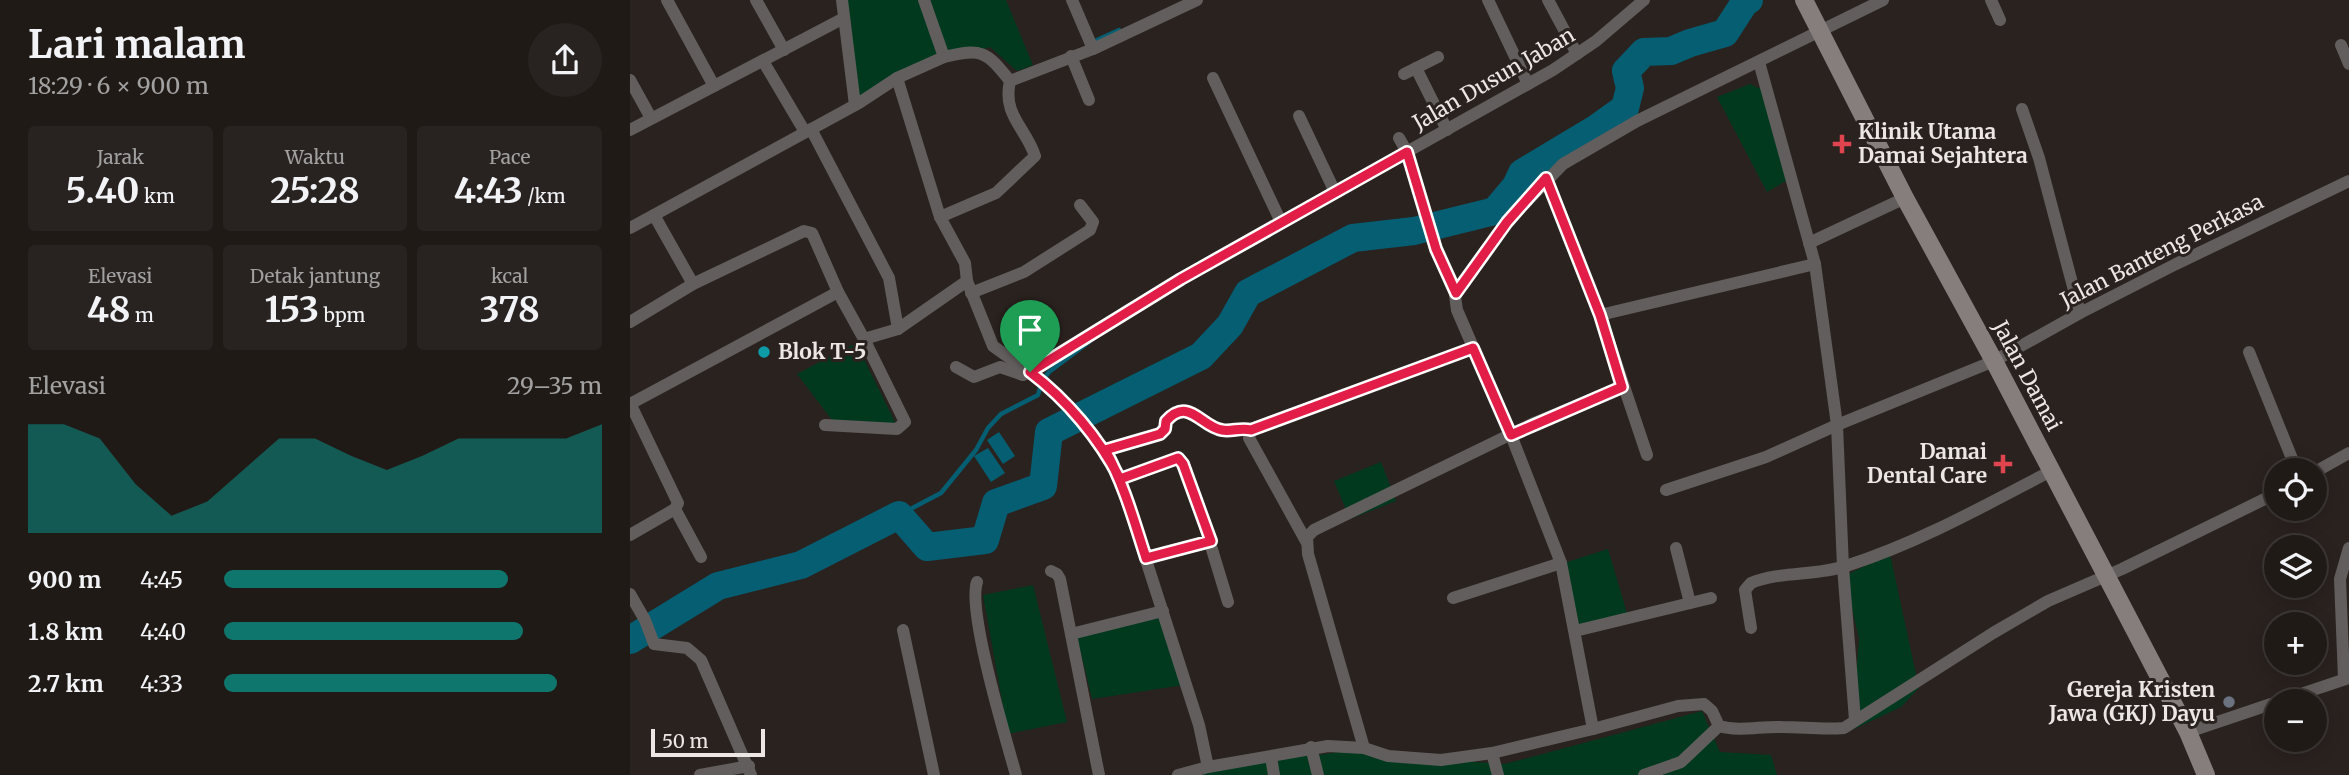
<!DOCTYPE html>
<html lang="id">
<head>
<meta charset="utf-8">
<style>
	body { margin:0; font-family:Merriweather,serif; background:#282320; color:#f1f3f6; height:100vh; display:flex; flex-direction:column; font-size:26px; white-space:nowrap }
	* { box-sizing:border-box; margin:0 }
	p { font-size:23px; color:#a2a1a1 }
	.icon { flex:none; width:38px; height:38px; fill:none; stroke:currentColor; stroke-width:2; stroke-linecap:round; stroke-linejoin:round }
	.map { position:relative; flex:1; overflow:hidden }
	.sheet { display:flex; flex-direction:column; background:#201a17; width:630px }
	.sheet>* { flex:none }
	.buttons { position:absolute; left:1634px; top:458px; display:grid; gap:14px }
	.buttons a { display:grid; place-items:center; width:63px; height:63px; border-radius:50%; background:#201a17; box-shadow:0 4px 18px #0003,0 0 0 2px #3d3836; font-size:35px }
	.scale { position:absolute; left:21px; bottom:18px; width:114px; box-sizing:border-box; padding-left:7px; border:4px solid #ece7e5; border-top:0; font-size:19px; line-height:24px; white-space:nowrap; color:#ece7e5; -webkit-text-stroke:5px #2a221f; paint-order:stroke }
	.pin { position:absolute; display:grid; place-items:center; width:60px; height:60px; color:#fff; margin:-72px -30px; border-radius:50% 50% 50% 0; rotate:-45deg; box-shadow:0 0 7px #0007 }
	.pin .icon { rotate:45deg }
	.round { display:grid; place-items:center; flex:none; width:74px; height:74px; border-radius:37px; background:#282320 }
	.headline { display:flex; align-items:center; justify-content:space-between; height:119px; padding:0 28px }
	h1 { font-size:38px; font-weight:700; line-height:52px }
	.metrics { display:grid; grid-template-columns:repeat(3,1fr); gap:10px; height:119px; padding:7px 28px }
	.metrics div { display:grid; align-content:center; border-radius:7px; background:#282320; text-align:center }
	.metrics b { font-size:35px; font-weight:700 }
	.metrics small { font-size:19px; font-weight:400 }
	.metrics p { font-size:19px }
	.chart { height:196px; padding:14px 28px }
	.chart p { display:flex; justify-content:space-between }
	.chart svg { width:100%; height:126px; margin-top:7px; fill:#0f766e; opacity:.7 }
	ul { padding:0 28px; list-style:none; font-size:23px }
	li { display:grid; grid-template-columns:112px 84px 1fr; align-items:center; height:52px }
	li i { height:18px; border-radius:9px; background:#0f766e }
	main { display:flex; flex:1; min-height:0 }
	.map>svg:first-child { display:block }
</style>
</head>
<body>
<main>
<section class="sheet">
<div class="headline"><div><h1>Lari malam</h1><p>18:29 · 6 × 900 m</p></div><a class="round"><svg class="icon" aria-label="share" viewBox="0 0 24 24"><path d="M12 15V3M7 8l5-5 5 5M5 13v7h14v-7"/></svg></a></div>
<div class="metrics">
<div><p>Jarak</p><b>5.40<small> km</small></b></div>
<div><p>Waktu</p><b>25:28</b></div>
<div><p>Pace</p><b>4:43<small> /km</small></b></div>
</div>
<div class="metrics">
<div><p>Elevasi</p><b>48<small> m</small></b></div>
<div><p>Detak jantung</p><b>153<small> bpm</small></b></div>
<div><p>kcal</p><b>378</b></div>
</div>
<div class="chart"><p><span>Elevasi</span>29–35 m</p>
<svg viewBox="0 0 160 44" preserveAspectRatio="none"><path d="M0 44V6L10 6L20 11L30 27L40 38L50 33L60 22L70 11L80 11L90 17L100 22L110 17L120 11L130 11L140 11L150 11L160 6V44z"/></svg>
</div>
<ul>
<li><b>900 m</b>4:45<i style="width:75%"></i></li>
<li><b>1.8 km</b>4:40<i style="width:79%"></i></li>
<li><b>2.7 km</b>4:33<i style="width:88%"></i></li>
</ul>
</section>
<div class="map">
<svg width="1719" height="775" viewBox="0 0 1719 775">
	<rect width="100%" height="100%" fill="#2a221f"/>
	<g fill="#00391e">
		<path d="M 209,0 L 376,0 L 403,65 L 387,71 L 360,47 L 267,78 L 228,101 Z"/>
		<path d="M 1120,84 L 1135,91 L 1161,178 L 1137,192 L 1087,97 Z"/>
		<path d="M 226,343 L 266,424 L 202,420 L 167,374 Z"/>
		<path d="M 751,462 L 766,501 L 720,519 L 704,481 Z"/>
		<path d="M 978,549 L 997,613 L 948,628 L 934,563 Z"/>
		<path d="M 1260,554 L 1289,688 L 1271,707 L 1222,730 L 1229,638 L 1214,576 Z"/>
		<path d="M 403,585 L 437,722 L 378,734 L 353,595 Z"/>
		<path d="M 533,611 L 554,685 L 462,699 L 446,633 Z"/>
		<path d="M 1072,711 L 1090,752 L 1141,755 L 1147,775 L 554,775 L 641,757 L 689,755 L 734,748 L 758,756 L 875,764 Z"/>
	</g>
	<g fill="#055e72">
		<path d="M 369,432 L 385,456 L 373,464 L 357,440 Z"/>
		<path d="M 358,448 L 375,473 L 361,482 L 344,456 Z"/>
	</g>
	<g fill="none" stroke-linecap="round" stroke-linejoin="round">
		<g stroke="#055e72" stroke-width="4.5">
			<path d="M 467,40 L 489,30"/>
			<path d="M 269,515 L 311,493 L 346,450 L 358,428 L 371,414 L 408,395 L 412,381 L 419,372 L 459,342"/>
		</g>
		<path stroke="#055e72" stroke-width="28" d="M 0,640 L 88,586 L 171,565 L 269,515 L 297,547 L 355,540 L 366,503 L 413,486 L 419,432 L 571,356 L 600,325 L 618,293 L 723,238 L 784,231 L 865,211 L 886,186 L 892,173 L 967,128 L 995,108 L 1000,88 L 996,71 L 1014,52 L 1041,51 L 1060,43 L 1095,33 L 1115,2 L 1119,0"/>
		<g stroke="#625e5d" stroke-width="12">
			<path d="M 37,0 L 84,86"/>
			<path d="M 126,0 L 154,50"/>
			<path d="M 212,0 L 225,105"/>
			<path d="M 442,0 L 463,49"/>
			<path d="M 858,0 L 898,84"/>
			<path d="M 918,0 L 947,54"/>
			<path d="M 1361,0 L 1370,20"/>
			<path d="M 1711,45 L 1719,64"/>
			<path d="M 441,56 L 459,100"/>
			<path d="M 314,57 C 352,48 356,51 380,81 L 463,49 L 567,0"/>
			<path d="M 133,61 L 175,132"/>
			<path d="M 1129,62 L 1185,264 L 1207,425 L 1213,567 L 1225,720"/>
			<path d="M 786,68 L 817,130"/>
			<path d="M 774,74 L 808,57"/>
			<path d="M 583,78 L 651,222"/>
			<path d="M 0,80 L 21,118"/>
			<path d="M 1392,109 L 1409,158 L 1450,313"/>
			<path d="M 669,116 L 705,192"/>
			<path d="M 181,129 L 259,278 L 268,329"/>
			<path d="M 0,130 L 214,18"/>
			<path d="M 769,138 L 777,152 L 806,249 L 826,293"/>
			<path d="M 917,178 L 970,315 L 1017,455"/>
			<path d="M 24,215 L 229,103 L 267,78 L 314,57 L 294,0"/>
			<path d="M 310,217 L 366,193 L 405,156 C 396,128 372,115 380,81"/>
			<path d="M 0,228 L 24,215 L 63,284"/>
			<path d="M 1179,243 L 1275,198"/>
			<path d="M 337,281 L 363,346 L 412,381 L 441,410 L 475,450 L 490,479 L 569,725 L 578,767"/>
			<path d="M 341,293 L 394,272 L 460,230 L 463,222 L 450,205"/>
			<path d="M 970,315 L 1185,264"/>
			<path d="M 0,322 L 63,284 L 174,231 L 182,233 L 208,292 L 234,339 L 268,329 L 337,281 L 335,263 L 310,217 L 267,78"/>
			<path d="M 1619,352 L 1667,471"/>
			<path d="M 326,367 L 344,377 L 370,367 L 393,375 L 400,372 L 550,279 L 923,70 L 966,41 L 1014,0"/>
			<path d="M 0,403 L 48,503 L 45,509 L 0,535"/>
			<path d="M 0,404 L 208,292"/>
			<path d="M 195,425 L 267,429 L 275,422 L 234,339"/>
			<path d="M 475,450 L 530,434 L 535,429 L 536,421 C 559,396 571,427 592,430 C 602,432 610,428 621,430"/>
			<path d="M 1685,472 L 1719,453"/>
			<path d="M 490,479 L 548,458 L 551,460 L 567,500 L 598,602"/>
			<path d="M 1036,490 L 1136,457 L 1207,425 L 1364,361 L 1450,313 L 1546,264 L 1719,181"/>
			<path d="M 45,509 L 71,557"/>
			<path d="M 676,541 L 619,438 L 621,429 L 843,348"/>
			<path d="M 1046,548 L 1060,603"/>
			<path d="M 516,558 L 581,541"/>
			<path d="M 421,571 L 427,574 L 430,579 L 469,775"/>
			<path d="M 347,582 C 337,611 376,739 386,775"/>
			<path d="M 0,594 L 15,620 L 24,644 L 57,648 L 71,660 L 121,775"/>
			<path d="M 823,598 L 931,563"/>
			<path d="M 1121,628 L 1115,590 L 1121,583 C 1150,571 1186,576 1216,566 C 1288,543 1354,506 1421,471"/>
			<path d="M 273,630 L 304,775"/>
			<path d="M 945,631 L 1081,598"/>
			<path d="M 441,634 L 533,611"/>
			<path d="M 1714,679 L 1710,579 L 1719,548"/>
			<path d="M 1647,702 L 1719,678"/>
			<path d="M 963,729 L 1048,706 L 1074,704 L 1082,711 L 1089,726 C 1109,732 1131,726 1152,727 C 1173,727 1193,730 1214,728 L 1363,633 L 1418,601 L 1492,569 L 1647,493"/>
			<path d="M 1558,732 L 1647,702"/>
			<path d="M 681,747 L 688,775"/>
			<path d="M 734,748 L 678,554 L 677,537 L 684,530 L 904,423 L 992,387"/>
			<path d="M 862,753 L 868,775"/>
			<path d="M 641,757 L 644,775"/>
			<path d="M 70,775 L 119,766"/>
			<path d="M 548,775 L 578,767 L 698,746 L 734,748 L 758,756 L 811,760 L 862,753 L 963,729 L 931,563 L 881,435 L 827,310 L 825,296 L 827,289 L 877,222 L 933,164 L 1007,121 L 1253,0"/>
			<path d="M 1014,775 L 1051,762 L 1089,726"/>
		</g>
		<path stroke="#867e7d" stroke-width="18" d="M 1174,0 L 1275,198 L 1364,361 L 1558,732 L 1576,775"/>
	</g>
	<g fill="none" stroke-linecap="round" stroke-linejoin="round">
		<defs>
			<path id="route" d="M 400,372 C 437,400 469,438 490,479 L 548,458 L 553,464 L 581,541 L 516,558 C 504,521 494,484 475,450 L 530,434 L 535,429 L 536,421 C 559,396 571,427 592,430 C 602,432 610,427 621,430 L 843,348 L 881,435 L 992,387 L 970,315 L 916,178 L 877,222 L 826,293 L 806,249 L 777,152 L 551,279 L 400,372"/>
		</defs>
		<use href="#route" stroke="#fff" stroke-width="14"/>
		<use href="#route" stroke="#e11d48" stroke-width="9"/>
	</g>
	<g fill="#e0444e" stroke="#2a221f" stroke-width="2.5">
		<path d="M1208.5 133.5h7v7h7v7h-7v7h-7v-7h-7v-7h7z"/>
		<path d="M1369.5 453.5h7v7h7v7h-7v7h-7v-7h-7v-7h7z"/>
	</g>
	<circle fill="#0f9aa8" stroke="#2a221f" stroke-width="2.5" cx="134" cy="352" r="7"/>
	<circle fill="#6b7280" stroke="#2a221f" stroke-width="2.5" cx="1599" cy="702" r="7"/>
	<g text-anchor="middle" stroke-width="6" stroke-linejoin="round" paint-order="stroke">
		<g font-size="21" fill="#ece7e5" stroke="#2a221f">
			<text transform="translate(864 79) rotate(-30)" y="7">Jalan Dusun Jaban</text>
			<text transform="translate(1532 251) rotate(-27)" y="7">Jalan Banteng Perkasa</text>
			<text transform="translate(1397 376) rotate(62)" y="7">Jalan Damai</text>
		</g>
		<g font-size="21" font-weight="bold" fill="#ece7e5" stroke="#2a221f" text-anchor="start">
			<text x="1228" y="139">Klinik Utama<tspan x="1228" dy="24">Damai Sejahtera</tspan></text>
			<text x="148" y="359">Blok T-5</text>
			<text x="1357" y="459" text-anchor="end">Damai<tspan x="1357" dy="24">Dental Care</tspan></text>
			<text x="1585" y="697" text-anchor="end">Gereja Kristen<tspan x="1585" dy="24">Jawa (GKJ) Dayu</tspan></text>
		</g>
	</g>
</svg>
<div class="buttons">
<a><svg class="icon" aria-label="locate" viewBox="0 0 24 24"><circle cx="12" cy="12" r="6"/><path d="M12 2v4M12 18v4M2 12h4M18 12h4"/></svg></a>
<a><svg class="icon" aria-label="layers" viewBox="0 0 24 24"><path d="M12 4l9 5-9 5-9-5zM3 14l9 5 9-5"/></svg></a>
<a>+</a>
<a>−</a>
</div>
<div class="scale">50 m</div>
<div class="pin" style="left:400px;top:372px;background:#1e9e55"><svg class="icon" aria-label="arrive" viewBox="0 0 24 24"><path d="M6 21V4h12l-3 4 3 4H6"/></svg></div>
</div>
</main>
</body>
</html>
